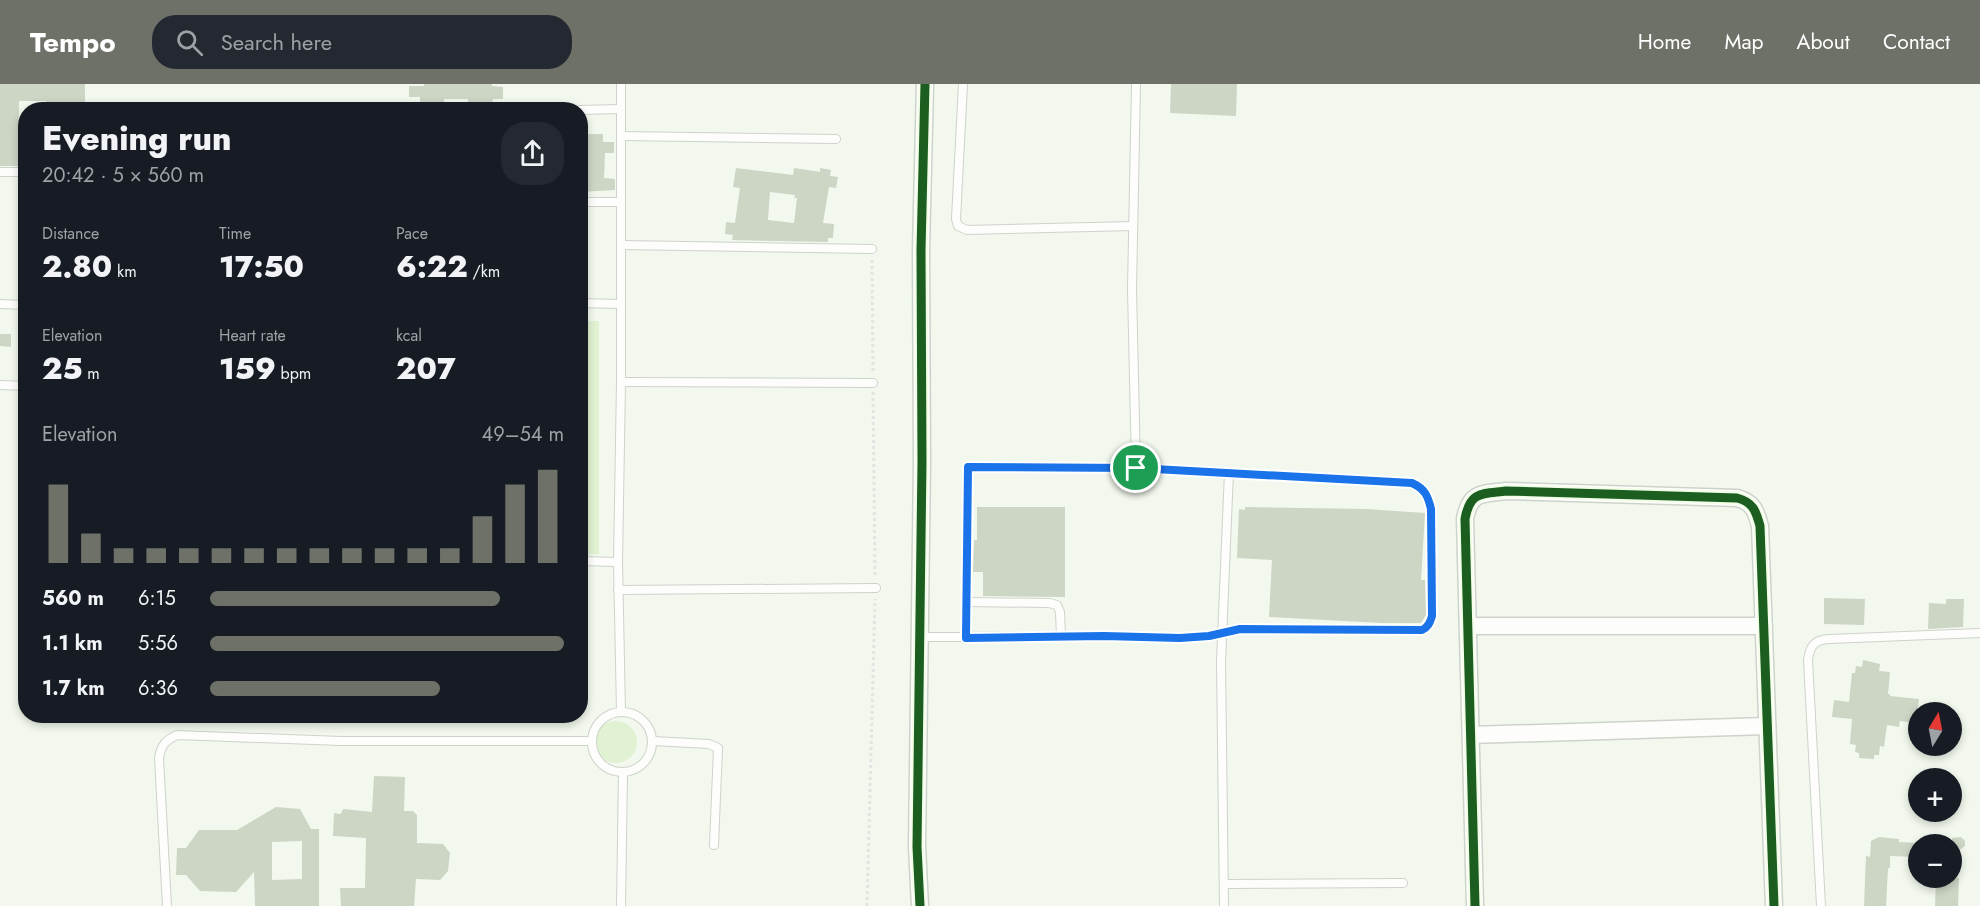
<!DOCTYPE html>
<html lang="en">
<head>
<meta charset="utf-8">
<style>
	body { margin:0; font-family:Jost,sans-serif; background:#242831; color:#f1f3f6; height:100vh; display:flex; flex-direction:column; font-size:22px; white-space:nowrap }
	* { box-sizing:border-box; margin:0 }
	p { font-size:20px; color:#9ea1a6 }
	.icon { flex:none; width:33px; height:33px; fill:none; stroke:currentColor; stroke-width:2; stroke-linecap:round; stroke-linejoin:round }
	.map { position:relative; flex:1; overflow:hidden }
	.side { position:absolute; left:18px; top:18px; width:570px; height:621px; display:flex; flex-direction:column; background:#171b24; border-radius:24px; box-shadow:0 3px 9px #0003 }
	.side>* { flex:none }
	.needle { width:39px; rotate:10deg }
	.tools { position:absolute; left:1908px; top:618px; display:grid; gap:12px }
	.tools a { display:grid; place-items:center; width:54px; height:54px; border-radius:50%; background:#171b24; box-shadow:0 3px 9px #0003; font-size:30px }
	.pin { position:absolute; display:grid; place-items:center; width:51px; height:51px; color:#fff; margin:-26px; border:3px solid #fff; border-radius:50%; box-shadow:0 2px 6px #0007 }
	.round { display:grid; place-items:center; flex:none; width:63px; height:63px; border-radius:24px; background:#242831 }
	.overview { display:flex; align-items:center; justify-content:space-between; height:102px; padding:0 24px }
	h1 { font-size:33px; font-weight:800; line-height:45px }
	.stats { display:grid; grid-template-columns:repeat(3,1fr); gap:9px; height:102px; padding:6px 24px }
	.stats div { display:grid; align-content:center }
	.stats b { font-size:30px; font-weight:800 }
	.stats small { font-size:16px; font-weight:400 }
	.stats p { font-size:16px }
	.chart { height:168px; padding:12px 24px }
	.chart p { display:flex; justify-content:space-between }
	.chart svg { width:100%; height:108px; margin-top:6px; stroke:#6d7168; stroke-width:6 }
	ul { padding:0 24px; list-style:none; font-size:20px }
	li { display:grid; grid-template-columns:96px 72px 1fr; align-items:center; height:45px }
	li i { height:15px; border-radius:8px; background:#6d7168 }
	header { display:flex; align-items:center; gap:36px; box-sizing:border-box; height:84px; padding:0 30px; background:#6d7168; color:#fff }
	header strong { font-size:28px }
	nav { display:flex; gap:33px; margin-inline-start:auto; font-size:21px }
	.search { width:420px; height:54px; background:#242831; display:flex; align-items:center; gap:15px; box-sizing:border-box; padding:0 21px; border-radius:24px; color:#9ea1a6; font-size:22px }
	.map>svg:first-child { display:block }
</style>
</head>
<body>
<header>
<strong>Tempo</strong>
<div class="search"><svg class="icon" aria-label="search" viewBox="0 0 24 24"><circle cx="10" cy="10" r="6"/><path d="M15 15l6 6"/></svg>Search here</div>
<nav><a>Home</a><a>Map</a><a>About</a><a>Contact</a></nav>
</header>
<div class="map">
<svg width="1980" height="822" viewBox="0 0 1980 822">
	<rect width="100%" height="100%" fill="#f2f8ed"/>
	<g fill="#e1f2d2">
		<rect x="581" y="237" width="18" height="233"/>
		<circle cx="616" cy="658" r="21"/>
	</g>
	<g fill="#cdd5c5" fill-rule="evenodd">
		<path d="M 0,0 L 85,0 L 85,26 L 46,26 L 46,17 L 19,17 L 18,82 L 0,82 Z"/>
		<path d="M 424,0 L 492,0 L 492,2 L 503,3 L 503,15 L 493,15 L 492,21 L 468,20 L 468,15 L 444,15 L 444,21 L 420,21 L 420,13 L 409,13 L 409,2 L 424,2 Z"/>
		<path d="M 1171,0 L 1237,0 L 1236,32 L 1170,29 Z"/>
		<path d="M 580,50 L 603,50 L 603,58 L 614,58 L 614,69 L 605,69 L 604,94 L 615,95 L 615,106 L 581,108 Z"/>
		<path d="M 736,84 L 793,91 L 794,84 L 820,88 L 820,84 L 831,86 L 830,92 L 838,93 L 836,104 L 829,103 L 823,139 L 834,140 L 833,154 L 828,154 L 828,158 L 732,156 L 733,151 L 725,150 L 726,138 L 735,139 L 740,104 L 733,103 ZM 770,108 L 795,111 L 794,114 L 797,114 L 794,139 L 768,136 Z"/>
		<path d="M 0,250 L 11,250 L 11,263 L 0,262 Z"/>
		<path d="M 977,423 L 1065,423 L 1065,513 L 983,512 L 983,488 L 973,488 L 974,456 L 977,456 Z"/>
		<path d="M 1245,423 L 1366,425 L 1425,429 L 1421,496 L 1425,496 L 1426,531 L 1421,539 L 1382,539 L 1269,533 L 1272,476 L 1237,474 L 1239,425 L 1245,426 Z"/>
		<path d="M 1824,514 L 1865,515 L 1864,541 L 1824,540 Z"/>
		<path d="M 1946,515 L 1964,515 L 1963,543 L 1928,545 L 1929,519 L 1946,520 Z"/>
		<path d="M 1863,576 L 1880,580 L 1879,587 L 1890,588 L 1888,610 L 1890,610 L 1890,612 L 1919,615 L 1916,639 L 1900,637 L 1899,643 L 1887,641 L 1884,663 L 1880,662 L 1879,671 L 1874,671 L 1874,675 L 1859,674 L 1859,669 L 1855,668 L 1856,661 L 1850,660 L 1852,635 L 1832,633 L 1834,616 L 1849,618 L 1852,589 L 1855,589 L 1856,582 L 1862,583 Z"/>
		<path d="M 374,692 L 405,693 L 404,727 L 413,727 L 417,731 L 417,759 L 443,760 L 450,769 L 448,787 L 440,796 L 416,795 L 414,822 L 341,822 L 340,804 L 365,804 L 366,754 L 333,752 L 334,729 L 341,730 L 343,725 L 372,728 Z"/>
		<path d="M 276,723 L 300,725 L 311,745 L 319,745 L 319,822 L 255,822 L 254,788 L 236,808 L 200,807 L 186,791 L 176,791 L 177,764 L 186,764 L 199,746 L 237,746 ZM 302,757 L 302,795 L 272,796 L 272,758 Z"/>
		<path d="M 1879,753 L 1899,755 L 1899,758 L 1918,759 L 1918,773 L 1890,772 L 1890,784 L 1888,784 L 1886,822 L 1864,822 L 1866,772 L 1870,773 L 1871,757 Z"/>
		<path d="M 1961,753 L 1965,757 L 1965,762 L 1952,771 L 1952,754 Z"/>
		<path d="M 1936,794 L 1959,794 L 1958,822 L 1935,822 Z"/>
	</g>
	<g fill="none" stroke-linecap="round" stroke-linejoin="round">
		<defs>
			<g id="service">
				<path d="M 963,0 L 956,135 L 958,142 L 967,146 L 1133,142"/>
				<path d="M 580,26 L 621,25"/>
				<path d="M 621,52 L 836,55"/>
				<path d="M 0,88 L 26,88"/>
				<path d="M 580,118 L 620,118"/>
				<path d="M 621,161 L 872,165"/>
				<path d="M 580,219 L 620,220"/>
				<path d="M 0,220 L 26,221"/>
				<path d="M 621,298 L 873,299"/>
				<path d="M 0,301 L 26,302"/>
				<path d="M 1136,384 L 1132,205 L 1136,0"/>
				<path d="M 580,477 L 618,478"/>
				<path d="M 618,506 L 876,504"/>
				<path d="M 966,518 L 1049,519 L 1057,521 L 1060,528 L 1061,553"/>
				<path d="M 920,553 L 1104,552 L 1180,554 L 1209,552 L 1240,545 L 1422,546 L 1426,544 L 1432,532 L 1431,425 C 1427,409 1421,402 1405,398 L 1136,384 L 968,383 L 966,554"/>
				<circle cx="622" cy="658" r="30"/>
				<path d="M 621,628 L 618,478 L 621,298 L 621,0"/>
				<path d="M 653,657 L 709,660 L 718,664 L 714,761"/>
				<path d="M 1224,800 L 1403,799"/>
				<path d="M 167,822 L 159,674 C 161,661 166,656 177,651 L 341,657 L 592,657"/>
				<path d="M 621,822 L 623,689"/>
				<path d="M 1224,822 L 1221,578 L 1229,388"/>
				<path d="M 1821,822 L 1808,576 C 1810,561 1815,556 1829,555 L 1980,549"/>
			</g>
			<g id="minor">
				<path d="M 1469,542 L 1764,542"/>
				<path d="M 1471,651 L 1767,642"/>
				<path d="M 920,822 L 917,763 L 922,378 L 921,166 L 925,0"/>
				<path d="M 1475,822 L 1465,435 C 1470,407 1482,410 1506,407 L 1737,414 C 1753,418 1756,427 1760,442 L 1774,822"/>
			</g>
		</defs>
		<use href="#service" stroke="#ced3ca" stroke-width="10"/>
		<use href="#minor" stroke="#ced3ca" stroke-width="19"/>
		<g stroke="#e3e4e1" stroke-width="3" stroke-dasharray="3 3" stroke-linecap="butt">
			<path d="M 872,176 L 873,289"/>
			<path d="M 873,308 L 875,493"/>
			<path d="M 867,822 L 875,515"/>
		</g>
		<use href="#service" stroke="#fdfefc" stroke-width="8"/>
		<use href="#minor" stroke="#fdfefc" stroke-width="16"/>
		<defs>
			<g id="cycleway">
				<path d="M 920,822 L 917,763 L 922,378 L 921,166 L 925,0"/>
				<path d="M 1475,822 L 1465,435 C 1470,407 1482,410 1506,407 L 1737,414 C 1753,418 1756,427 1760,442 L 1774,822"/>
			</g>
		</defs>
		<use href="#cycleway" stroke="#f2fde8" stroke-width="13"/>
		<use href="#cycleway" stroke="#1b5e20" stroke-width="9"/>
	</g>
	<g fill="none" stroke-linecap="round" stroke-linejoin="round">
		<defs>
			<path id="route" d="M 968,383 L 1136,384 L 1412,399 C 1425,405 1428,412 1431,425 L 1432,532 C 1430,539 1428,543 1422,546 L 1240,545 L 1209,552 L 1180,554 L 1104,552 L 966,554 Z"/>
		</defs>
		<use href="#route" stroke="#fff" stroke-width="12"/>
		<use href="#route" stroke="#1a73e8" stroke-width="8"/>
	</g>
</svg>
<div class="tools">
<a><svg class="needle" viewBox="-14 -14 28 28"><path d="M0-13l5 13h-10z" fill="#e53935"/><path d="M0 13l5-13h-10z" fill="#9ea1a6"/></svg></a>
<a>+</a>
<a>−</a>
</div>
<div class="pin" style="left:1136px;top:384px;background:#1e9e55"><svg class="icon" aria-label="arrive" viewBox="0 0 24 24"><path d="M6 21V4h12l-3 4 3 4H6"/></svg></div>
<section class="side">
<div class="overview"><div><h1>Evening run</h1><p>20:42 · 5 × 560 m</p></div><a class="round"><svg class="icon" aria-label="share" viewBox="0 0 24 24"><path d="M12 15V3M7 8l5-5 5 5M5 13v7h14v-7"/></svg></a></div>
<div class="stats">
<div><p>Distance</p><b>2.80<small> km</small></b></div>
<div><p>Time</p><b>17:50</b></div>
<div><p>Pace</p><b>6:22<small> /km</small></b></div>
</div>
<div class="stats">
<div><p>Elevation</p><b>25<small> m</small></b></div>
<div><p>Heart rate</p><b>159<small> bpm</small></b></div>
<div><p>kcal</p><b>207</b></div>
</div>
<div class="chart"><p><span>Elevation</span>49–54 m</p>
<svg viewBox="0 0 160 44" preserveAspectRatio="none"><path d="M5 44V12M15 44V32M25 44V38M35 44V38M45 44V38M55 44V38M65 44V38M75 44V38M85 44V38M95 44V38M105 44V38M115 44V38M125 44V38M135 44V25M145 44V12M155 44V6"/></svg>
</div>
<ul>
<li><b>560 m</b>6:15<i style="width:82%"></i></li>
<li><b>1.1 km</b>5:56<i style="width:100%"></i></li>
<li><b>1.7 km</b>6:36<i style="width:65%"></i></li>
</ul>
</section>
</div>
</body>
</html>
